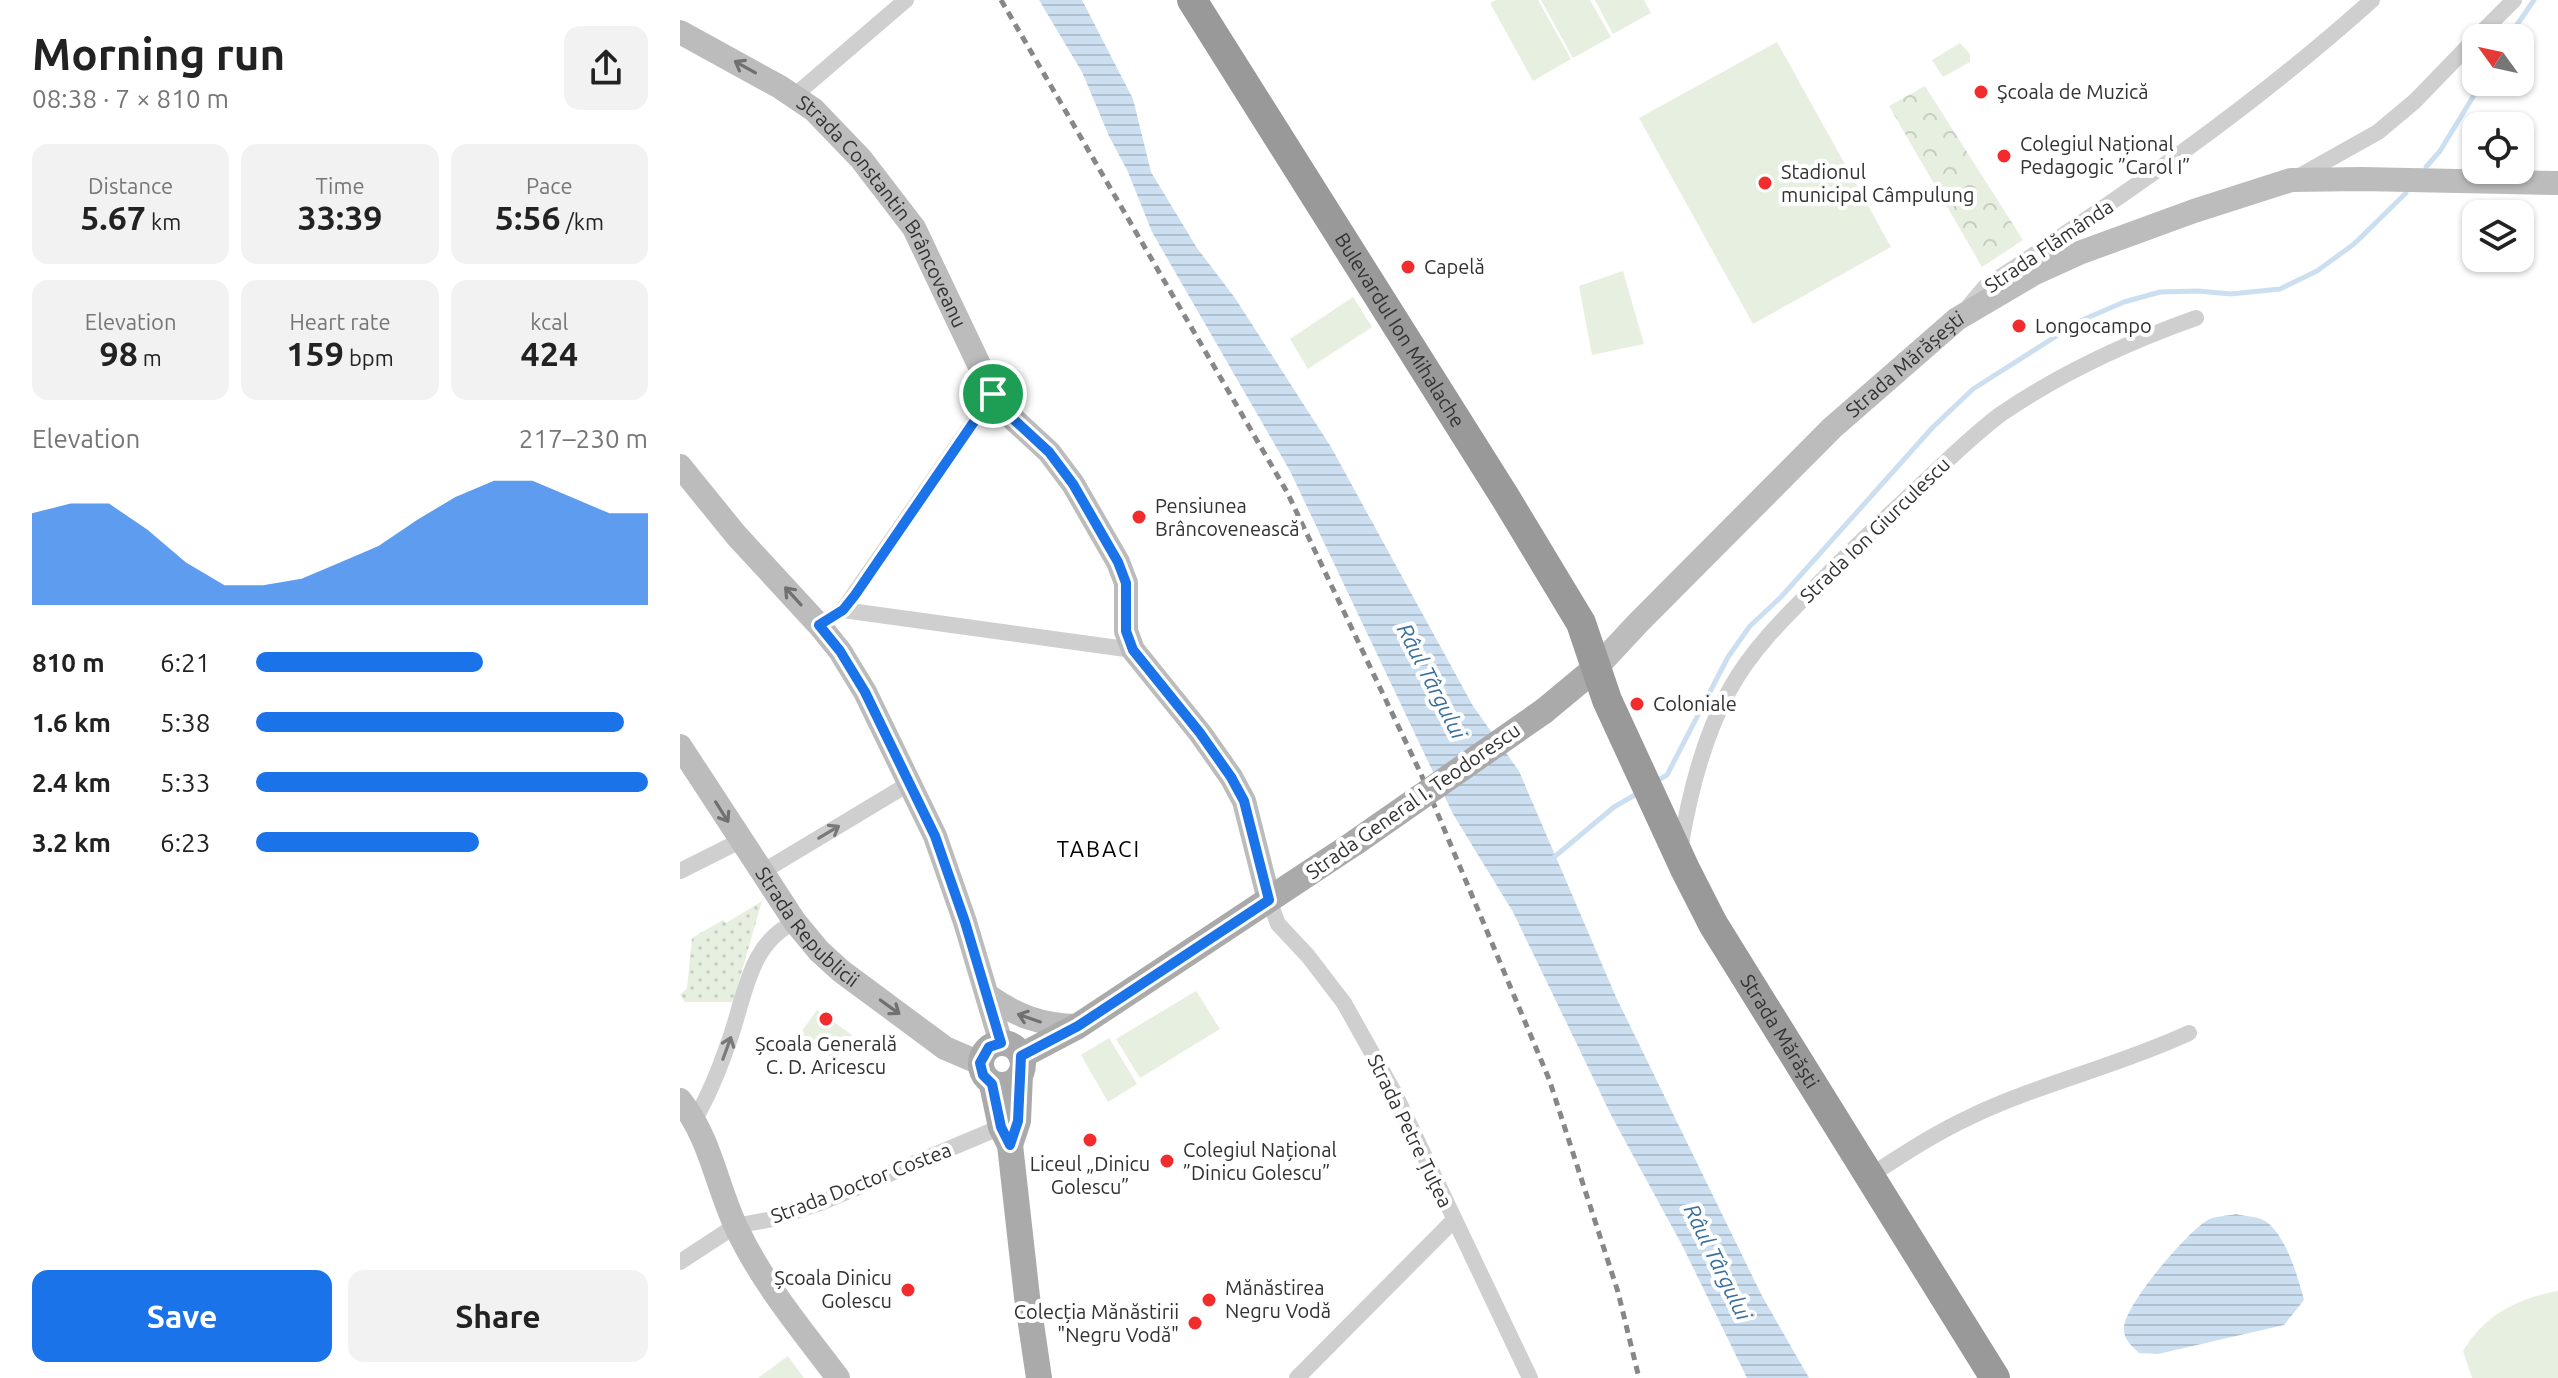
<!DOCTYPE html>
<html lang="en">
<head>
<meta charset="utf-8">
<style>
	body { margin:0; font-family:Ubuntu,sans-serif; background:#f2f2f2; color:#222; height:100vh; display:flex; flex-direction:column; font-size:30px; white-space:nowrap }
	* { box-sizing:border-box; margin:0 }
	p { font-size:26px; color:#767676 }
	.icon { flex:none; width:44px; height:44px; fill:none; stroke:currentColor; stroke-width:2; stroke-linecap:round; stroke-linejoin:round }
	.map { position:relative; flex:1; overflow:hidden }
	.panel { display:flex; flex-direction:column; background:#fff; width:680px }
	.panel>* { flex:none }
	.needle { width:52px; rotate:303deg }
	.controls { position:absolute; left:1782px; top:24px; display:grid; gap:16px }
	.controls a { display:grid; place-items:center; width:72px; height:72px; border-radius:16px; background:#fff; box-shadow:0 2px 6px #0004; font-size:40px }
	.pin { position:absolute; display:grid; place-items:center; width:68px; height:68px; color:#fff; margin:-34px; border:4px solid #fff; border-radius:50%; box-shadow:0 2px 8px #0007 }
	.round { display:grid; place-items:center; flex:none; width:84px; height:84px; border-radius:16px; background:#f2f2f2 }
	.summary { display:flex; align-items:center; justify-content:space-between; height:136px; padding:0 32px }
	h1 { font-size:44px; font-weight:600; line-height:60px }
	.metrics { display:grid; grid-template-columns:repeat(3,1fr); gap:12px; height:136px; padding:8px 32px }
	.metrics div { display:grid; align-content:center; border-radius:16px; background:#f2f2f2; text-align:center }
	.metrics b { font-size:34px; font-weight:600 }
	.metrics small { font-size:22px; font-weight:400 }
	.metrics p { font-size:22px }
	.chart { height:224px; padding:16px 32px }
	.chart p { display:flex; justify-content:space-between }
	.chart svg { width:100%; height:144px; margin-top:8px; fill:#1a73e8; opacity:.7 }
	.primary-button { display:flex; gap:16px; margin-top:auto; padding:16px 32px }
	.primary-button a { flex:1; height:92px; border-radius:16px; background:#1a73e8; color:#fff; font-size:32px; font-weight:600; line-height:92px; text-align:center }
	.primary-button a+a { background:#f2f2f2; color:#222 }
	ul { padding:0 32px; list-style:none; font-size:26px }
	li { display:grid; grid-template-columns:128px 96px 1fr; align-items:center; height:60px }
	li i { height:20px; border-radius:10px; background:#1a73e8 }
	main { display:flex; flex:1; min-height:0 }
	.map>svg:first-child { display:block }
</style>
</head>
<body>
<main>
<section class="panel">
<div class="summary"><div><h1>Morning run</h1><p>08:38 · 7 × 810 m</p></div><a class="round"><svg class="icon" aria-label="share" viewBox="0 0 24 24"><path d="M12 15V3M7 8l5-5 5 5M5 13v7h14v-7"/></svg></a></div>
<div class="metrics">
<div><p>Distance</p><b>5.67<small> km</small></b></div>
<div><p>Time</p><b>33:39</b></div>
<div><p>Pace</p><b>5:56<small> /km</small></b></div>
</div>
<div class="metrics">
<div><p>Elevation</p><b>98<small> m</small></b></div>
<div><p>Heart rate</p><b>159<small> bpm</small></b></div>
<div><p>kcal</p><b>424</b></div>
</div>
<div class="chart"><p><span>Elevation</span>217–230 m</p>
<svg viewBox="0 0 160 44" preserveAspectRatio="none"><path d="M0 44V16L10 13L20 13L30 21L40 31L50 38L60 38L70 36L80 31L90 26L100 18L110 11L120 6L130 6L140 11L150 16L160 16V44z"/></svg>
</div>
<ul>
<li><b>810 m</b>6:21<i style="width:58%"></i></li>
<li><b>1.6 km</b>5:38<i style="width:94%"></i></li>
<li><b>2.4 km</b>5:33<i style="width:100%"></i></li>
<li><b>3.2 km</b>6:23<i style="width:57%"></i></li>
</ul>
<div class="primary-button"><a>Save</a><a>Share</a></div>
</section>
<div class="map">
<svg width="1878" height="1378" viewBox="0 0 1878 1378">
	<defs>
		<pattern id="park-crowns" width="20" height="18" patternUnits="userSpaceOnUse" patternTransform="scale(2)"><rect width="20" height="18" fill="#e7f0e0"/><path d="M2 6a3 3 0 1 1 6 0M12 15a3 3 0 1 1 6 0" fill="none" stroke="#c7cec1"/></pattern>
		<pattern id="garden-dots" width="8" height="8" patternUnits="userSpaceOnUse" patternTransform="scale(2)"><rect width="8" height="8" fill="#e7f0e0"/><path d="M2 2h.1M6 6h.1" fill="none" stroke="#c7cec1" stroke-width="1.8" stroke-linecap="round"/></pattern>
		<pattern id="water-rules" width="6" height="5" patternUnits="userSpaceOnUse" patternTransform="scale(2)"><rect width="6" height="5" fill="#ccdff0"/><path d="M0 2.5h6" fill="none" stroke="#b0c0ce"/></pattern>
	</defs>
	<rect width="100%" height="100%" fill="#fff"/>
	<g fill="#e7f0e0">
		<path d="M 816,0 L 858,0 L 891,59 L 853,81 L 810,3 Z"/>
		<path d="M 861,0 L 910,0 L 931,37 L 893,58 Z"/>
		<path d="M 915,0 L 964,0 L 971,13 L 933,34 Z"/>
		<path d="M 1097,42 L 1211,247 L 1073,324 L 959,118 Z"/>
		<path d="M 1280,43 L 1290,54 L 1290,62 L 1263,77 L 1252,60 Z"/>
		<path d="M 943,271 L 964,344 L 912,355 L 899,286 Z"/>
		<path d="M 673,297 L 692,327 L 628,369 L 610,339 Z"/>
		<path d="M 516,991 L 540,1029 L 460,1078 L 436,1039 Z"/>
		<path d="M 137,1010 L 172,1035 L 155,1060 L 119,1035 Z"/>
		<path d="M 429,1038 L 457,1084 L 428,1102 L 401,1055 Z"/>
		<path d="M 1878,1291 L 1878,1378 L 1792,1378 L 1783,1351 C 1804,1315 1838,1298 1878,1291 Z"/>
		<path d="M 108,1356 L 124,1378 L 78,1378 Z"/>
	</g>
	<path fill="url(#park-crowns)" d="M 1245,86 L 1343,240 L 1302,267 L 1209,106 Z"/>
	<path fill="url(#garden-dots)" d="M 82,901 L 53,1002 L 5,1002 L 0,995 L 7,988 L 12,938 L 43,920 L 46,923 Z"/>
	<g fill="url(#water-rules)">
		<path d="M 359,0 L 402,0 L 453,99 L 471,172 L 517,248 L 555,298 L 651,447 L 793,706 L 839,771 L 936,997 L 1082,1296 L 1129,1378 L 1067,1378 L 1002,1245 L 932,1117 L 833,912 L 773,814 L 610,471 L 472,232 L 448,172 L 429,136 L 402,72 Z"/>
		<path d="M 1556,1214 C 1563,1216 1573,1216 1581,1219 C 1604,1228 1618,1277 1624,1300 L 1604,1325 L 1478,1354 L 1459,1353 C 1452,1346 1443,1339 1444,1328 C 1445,1304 1505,1235 1526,1221 C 1533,1216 1547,1216 1556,1214 Z"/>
	</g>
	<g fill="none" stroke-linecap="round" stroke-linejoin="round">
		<g stroke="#ccdff0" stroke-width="5">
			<path d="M 1828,38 L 1854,0"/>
			<path d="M 1746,167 L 1760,151 L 1802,82"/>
			<path d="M 975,782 L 987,775 L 1048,657 L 1070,626 L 1101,597 L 1253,427 L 1293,389 L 1400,321 L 1444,302 L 1480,292 L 1518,291 L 1551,294 L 1600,289 L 1637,271 L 1674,244 L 1726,193"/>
			<path d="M 873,858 L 934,807 L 960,792"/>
		</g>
		<g stroke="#cfcfcf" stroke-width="16">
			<path d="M 1796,38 L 1834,0"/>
			<path d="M 114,96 L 226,0"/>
			<path d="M 1616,178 L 1698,132 L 1735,101 L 1796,38"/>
			<path d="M 1289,306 L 1305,287 C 1439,199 1572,108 1692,0"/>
			<path d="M 163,610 L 313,394"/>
			<path d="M 139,625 L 163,610 L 453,650"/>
			<path d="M 1000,850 C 1009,795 1023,737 1050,689 C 1075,643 1116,607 1152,570 C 1182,540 1213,511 1244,482 C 1269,459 1294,434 1321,414 C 1381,373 1448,342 1516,318"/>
			<path d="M 0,871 L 60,841"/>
			<path d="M 82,872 L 230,783"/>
			<path d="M 589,900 L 598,924 L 628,956 L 664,1003 L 715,1094 L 850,1378"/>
			<path d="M 15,1119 C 29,1095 39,1070 48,1044 C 65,1000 67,944 115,922"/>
			<path d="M 1188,1177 C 1221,1156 1255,1133 1290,1117 C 1361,1083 1438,1066 1509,1033"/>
			<path d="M 0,1262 L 55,1226 L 93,1219 L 140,1203 L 321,1127"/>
			<path d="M 617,1378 L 774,1220"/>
		</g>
		<g stroke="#bcbcbc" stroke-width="24">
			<path id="s1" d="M 0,32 L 100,87 L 134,110 L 181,159 L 234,228 L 313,394 L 330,416 L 369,452 L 393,484 L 438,562 L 446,583 L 446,631 L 453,650 L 520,733 L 551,777 L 564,801 L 589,900"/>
			<path d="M 0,466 L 56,535 L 139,625 L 160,651 L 185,692 L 255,836 L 285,922 L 321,1043"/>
			<path id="s2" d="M 917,667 L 958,623 L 1152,428 L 1277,319 L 1355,273 L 1399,253 L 1514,211 L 1611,180 L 1681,179 L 1878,183"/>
			<path id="s3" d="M 0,746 L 115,922 L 139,951 L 161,971 L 265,1048 L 300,1063"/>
			<path d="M 307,995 C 336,1016 361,1025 398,1026"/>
			<path d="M 0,1100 C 31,1139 36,1185 57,1229 C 83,1284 122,1330 158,1378"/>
		</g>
		<g stroke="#aaa" stroke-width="26">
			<path d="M 864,711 L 917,667"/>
			<circle cx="322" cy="1064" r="21"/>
			<path d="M 341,1056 L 398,1026 L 676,842"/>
			<path d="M 312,1084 L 321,1127 L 330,1145 L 347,1297 L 359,1378"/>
			<path d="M 330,1145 L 338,1121 L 340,1075"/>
		</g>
		<path stroke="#999" stroke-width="30" id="s4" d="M 512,0 L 825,497 L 901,623 L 927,700 L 1005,869 L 1033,924 L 1315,1378"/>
		<path stroke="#878787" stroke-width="5" stroke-dasharray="8 6" stroke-linecap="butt" d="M 321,0 L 607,492 L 741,774 L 869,1079 L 938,1292 L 959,1378"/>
		<path stroke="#aaa" stroke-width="26" d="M 676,842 L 864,711"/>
	</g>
	<defs><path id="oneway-shaft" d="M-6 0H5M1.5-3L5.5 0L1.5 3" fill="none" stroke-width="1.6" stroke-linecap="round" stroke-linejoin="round" transform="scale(2)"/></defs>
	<g stroke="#707070">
		<use href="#oneway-shaft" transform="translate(65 67) rotate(-151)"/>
		<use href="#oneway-shaft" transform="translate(113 596) rotate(-132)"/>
		<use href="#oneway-shaft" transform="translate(42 812) rotate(58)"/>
		<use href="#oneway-shaft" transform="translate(210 1007) rotate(36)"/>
		<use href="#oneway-shaft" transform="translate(349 1018) rotate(-161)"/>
	</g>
	<g stroke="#797979">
		<use href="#oneway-shaft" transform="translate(149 832) rotate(-31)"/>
		<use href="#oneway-shaft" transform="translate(47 1048) rotate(-70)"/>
	</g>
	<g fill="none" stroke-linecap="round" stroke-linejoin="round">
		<defs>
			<path id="route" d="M 313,394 L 330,416 L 369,452 L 393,484 L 438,562 L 446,583 L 446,631 L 453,650 L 520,733 L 551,777 L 564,801 L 589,900 L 398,1026 L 341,1056 L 338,1121 L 330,1145 L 321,1127 L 312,1084 L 303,1075 L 300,1063 L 309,1047 L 321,1043 L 285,922 L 255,836 L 185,692 L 160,651 L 139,625 L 163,610 L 175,595 Z"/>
		</defs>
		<use href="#route" stroke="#fff" stroke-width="16"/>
		<use href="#route" stroke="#1a73e8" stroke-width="10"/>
	</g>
	<g fill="#f22c2d" stroke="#fff" stroke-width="3">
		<circle cx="1301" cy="92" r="8"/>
		<circle cx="1324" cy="156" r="8"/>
		<circle cx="1085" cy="183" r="8"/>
		<circle cx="728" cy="267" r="8"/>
		<circle cx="1339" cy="326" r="8"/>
		<circle cx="459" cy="517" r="8"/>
		<circle cx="957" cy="704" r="8"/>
		<circle cx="146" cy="1019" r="8"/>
		<circle cx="410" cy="1140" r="8"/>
		<circle cx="487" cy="1161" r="8"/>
		<circle cx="228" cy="1290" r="8"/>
		<circle cx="529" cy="1300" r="8"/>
		<circle cx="515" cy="1323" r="8"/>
	</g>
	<g text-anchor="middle" stroke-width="8" stroke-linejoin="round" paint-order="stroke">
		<g font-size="20" fill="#323232" stroke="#fff" text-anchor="start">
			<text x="1317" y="99">Şcoala de Muzică</text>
			<text x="1340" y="151">Colegiul Național<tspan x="1340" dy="23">Pedagogic ”Carol I”</tspan></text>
			<text x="1101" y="179">Stadionul<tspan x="1101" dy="23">municipal Câmpulung</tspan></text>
			<text x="744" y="274">Capelă</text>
			<text x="1355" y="333">Longocampo</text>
			<text x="475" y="513">Pensiunea<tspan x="475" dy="23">Brâncovenească</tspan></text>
			<text x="973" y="711">Coloniale</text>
			<text x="146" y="1051" text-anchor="middle">Școala Generală<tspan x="146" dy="23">C. D. Aricescu</tspan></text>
			<text x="503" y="1157">Colegiul Național<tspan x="503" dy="23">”Dinicu Golescu”</tspan></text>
			<text x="410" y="1171" text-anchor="middle">Liceul „Dinicu<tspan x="410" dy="23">Golescu”</tspan></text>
			<text x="212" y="1285" text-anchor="end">Școala Dinicu<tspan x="212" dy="23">Golescu</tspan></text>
			<text x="545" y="1295">Mănăstirea<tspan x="545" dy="23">Negru Vodă</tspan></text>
			<text x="499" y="1319" text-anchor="end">Colecția Mănăstirii<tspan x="499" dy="23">"Negru Vodă"</tspan></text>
		</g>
		<g font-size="20" fill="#323232" stroke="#fff">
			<text dy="7" stroke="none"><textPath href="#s1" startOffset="278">Strada Constantin Brâncoveanu</textPath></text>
			<text transform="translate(1369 246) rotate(-34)" y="7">Strada Flămânda</text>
			<text dy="7" stroke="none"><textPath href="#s4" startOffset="390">Bulevardul Ion Mihalache</textPath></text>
			<text dy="7" stroke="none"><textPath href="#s2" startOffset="432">Strada Mărășești</textPath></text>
			<text transform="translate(1195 530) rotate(-44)" y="7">Strada Ion Giurculescu</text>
			<text transform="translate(733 801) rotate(-35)" y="7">Strada General I. Teodorescu</text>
			<text dy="7" stroke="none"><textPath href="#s3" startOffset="222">Strada Republicii</textPath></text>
			<text dy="7" stroke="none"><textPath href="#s4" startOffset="1190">Strada Mărăști</textPath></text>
			<text transform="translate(730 1131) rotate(64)" y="7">Strada Petre Țuțea</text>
			<text transform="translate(181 1183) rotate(-21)" y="7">Strada Doctor Costea</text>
		</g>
		<g font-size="22" font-style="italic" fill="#396f9c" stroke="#fff">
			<text transform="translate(752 681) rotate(63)" y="8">Râul Târgului</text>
			<text transform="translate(1038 1262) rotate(64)" y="8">Râul Târgului</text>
		</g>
		<g font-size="22" letter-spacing="2" fill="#000" stroke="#fff">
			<text x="419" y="857">TABACI</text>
		</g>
	</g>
</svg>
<div class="controls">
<a><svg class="needle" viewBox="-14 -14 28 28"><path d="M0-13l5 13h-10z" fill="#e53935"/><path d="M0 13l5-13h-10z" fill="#767676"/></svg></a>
<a><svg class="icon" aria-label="locate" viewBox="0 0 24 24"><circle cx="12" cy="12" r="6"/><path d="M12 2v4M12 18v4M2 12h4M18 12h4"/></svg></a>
<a><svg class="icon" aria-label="layers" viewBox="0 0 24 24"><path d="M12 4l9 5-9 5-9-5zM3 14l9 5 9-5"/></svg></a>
</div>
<div class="pin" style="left:313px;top:394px;background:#1e9e55"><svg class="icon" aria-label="arrive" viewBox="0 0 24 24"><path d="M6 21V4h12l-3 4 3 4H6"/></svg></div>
</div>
</main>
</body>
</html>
